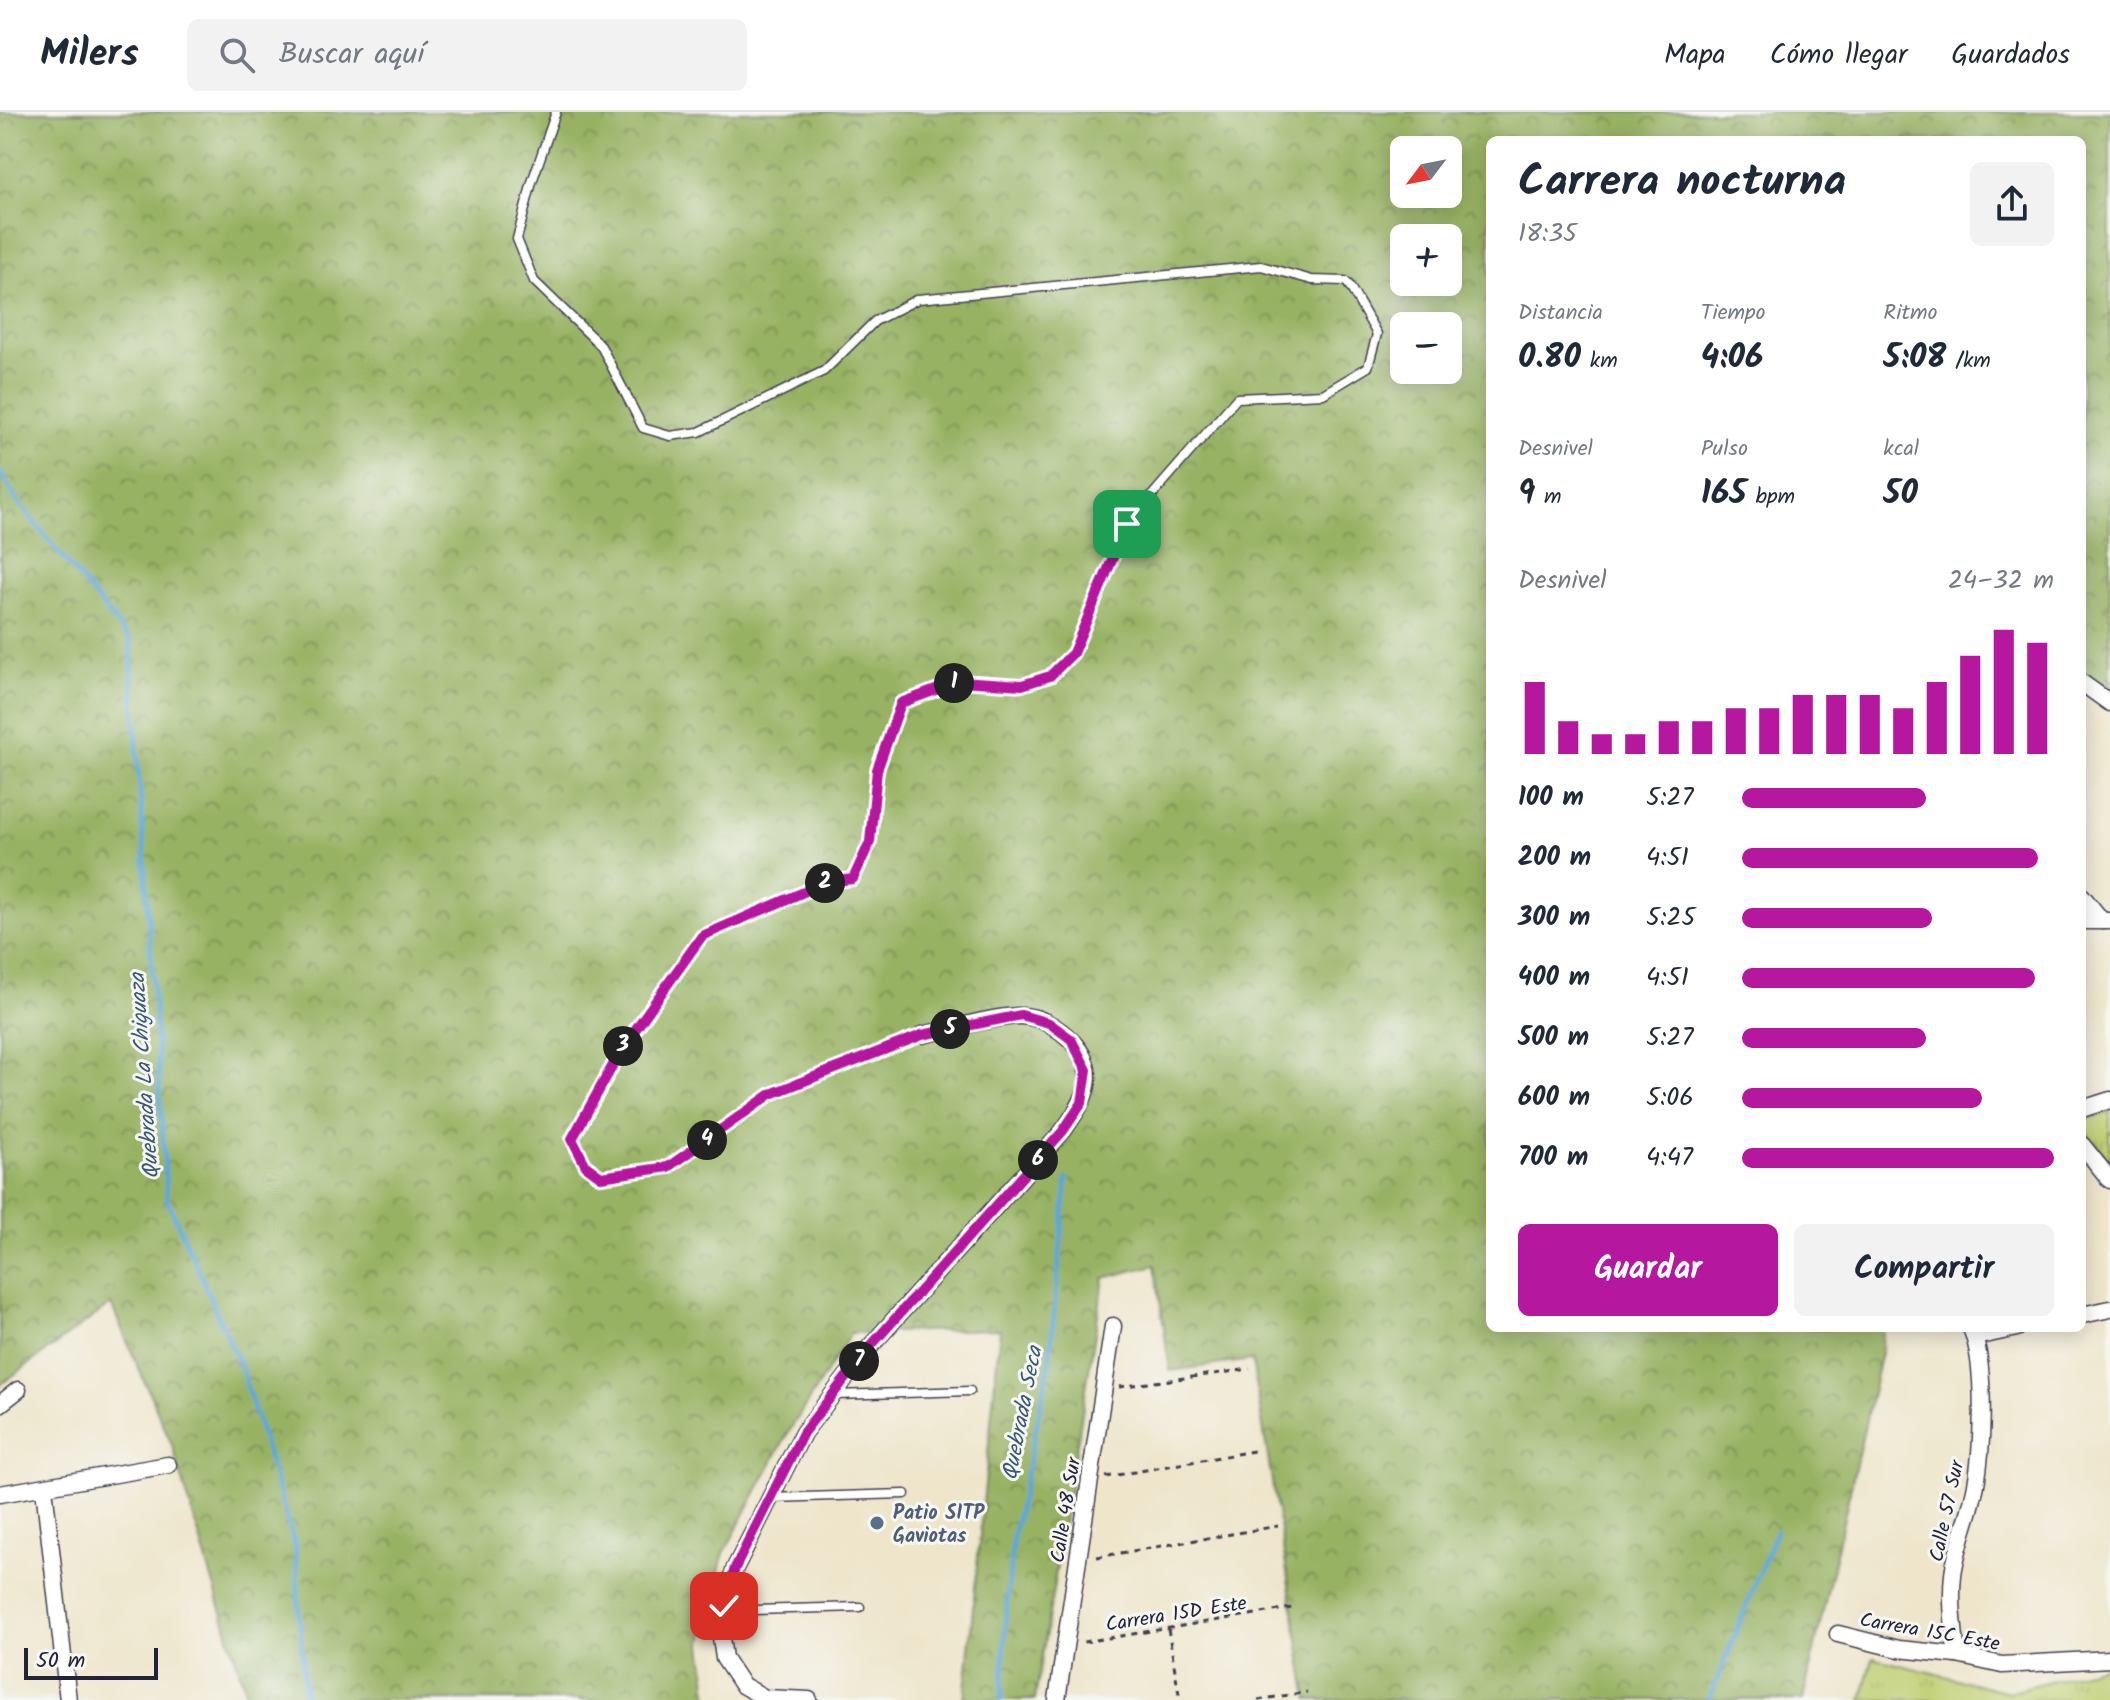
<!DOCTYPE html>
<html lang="es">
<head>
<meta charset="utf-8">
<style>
	body { margin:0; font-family:Kalam,sans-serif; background:#f2f2f3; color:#1f2937; height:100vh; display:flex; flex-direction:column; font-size:30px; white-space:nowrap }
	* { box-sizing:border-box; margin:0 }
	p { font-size:26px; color:#747a83 }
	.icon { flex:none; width:44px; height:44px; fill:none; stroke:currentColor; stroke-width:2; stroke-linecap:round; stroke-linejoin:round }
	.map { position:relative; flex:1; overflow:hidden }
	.drawer { position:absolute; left:1486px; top:24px; width:600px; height:1196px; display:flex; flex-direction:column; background:#fff; border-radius:12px; box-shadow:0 4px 20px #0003 }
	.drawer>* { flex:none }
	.needle { width:52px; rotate:238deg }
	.buttons { position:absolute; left:1390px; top:24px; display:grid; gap:16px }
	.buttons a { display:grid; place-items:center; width:72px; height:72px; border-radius:12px; background:#fff; box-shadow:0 4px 20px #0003; font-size:40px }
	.scale { position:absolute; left:24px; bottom:20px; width:134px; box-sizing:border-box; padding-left:8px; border:4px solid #22223b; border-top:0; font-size:22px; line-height:28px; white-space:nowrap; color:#22223b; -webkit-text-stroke:6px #f6f6f2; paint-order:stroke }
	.pin { position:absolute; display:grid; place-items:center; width:68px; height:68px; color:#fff; margin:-34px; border-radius:16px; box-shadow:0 4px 12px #0006 }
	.km { position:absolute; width:40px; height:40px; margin:-20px; border-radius:50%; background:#222; color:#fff; font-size:22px; line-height:40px; text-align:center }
	.round { display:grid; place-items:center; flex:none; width:84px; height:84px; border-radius:12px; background:#f2f2f3 }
	.overview { display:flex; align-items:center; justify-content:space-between; height:136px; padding:0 32px }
	h1 { font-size:44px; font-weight:800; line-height:60px }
	.figures { display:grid; grid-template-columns:repeat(3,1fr); gap:12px; height:136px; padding:8px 32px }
	.figures div { display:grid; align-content:center }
	.figures b { font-size:34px; font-weight:800 }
	.figures small { font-size:22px; font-weight:400 }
	.figures p { font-size:22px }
	.chart { height:224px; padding:16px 32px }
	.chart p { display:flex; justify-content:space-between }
	.chart svg { width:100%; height:144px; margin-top:8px; stroke:#b5179e; stroke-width:6 }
	.action { display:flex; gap:16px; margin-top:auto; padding:16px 32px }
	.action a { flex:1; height:92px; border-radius:12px; background:#b5179e; color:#fff; font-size:32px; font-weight:800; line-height:92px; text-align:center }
	.action a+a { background:#f2f2f3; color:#1f2937 }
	ul { padding:0 32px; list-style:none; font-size:26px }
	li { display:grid; grid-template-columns:128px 96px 1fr; align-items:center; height:60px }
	li i { height:20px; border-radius:10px; background:#b5179e }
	header { display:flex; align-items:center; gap:48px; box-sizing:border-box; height:112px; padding:0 40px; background:#fff; border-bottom:2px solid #e0e1e3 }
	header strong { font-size:38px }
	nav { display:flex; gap:44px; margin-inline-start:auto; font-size:28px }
	.search { width:560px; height:72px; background:#f2f2f3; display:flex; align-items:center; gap:20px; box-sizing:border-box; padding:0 28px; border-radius:12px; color:#747a83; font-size:30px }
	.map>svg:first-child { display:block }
</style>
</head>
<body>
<header>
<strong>Milers</strong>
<div class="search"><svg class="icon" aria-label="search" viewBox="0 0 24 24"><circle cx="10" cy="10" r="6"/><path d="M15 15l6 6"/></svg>Buscar aquí</div>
<nav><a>Mapa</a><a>Cómo llegar</a><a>Guardados</a></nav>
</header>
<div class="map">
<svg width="2110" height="1588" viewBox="0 0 2110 1588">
	<defs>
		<pattern id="grass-tufts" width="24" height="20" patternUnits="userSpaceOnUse" patternTransform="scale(2)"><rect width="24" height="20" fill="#c0cf72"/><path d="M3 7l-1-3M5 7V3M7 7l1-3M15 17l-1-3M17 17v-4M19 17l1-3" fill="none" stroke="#a5b164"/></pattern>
		<pattern id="forest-crowns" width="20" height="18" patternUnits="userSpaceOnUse" patternTransform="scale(2)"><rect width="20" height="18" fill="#98b264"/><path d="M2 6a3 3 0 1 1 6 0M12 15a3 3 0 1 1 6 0" fill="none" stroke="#7c9054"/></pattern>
	</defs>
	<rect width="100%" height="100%" fill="#f6f6f2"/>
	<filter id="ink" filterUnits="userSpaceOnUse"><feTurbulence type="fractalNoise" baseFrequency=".0125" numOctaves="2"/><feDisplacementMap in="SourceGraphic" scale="16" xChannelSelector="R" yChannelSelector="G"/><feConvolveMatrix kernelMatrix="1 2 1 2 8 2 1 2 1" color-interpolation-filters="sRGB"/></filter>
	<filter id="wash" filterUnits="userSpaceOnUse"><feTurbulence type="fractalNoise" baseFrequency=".006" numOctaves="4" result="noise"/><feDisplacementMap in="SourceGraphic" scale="32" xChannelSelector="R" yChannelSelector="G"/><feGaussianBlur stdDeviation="1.8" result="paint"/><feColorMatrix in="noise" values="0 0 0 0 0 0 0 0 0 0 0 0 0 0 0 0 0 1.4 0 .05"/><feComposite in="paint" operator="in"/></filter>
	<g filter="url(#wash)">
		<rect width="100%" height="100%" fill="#eee5ca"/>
		<g fill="url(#grass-tufts)" stroke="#717856" stroke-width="2">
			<path d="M 2110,1000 L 2110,1048 L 2082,1016 L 2082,1009 Z"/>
			<path d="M 1873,1546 L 2008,1580 L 2110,1553 L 2110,1588 L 1862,1588 Z"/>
		</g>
		<path fill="url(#forest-crowns)" stroke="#5d6a50" stroke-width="2" fill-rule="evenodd" d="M 0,0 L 2110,0 L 2110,584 L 2082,567 L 2082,28 L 1490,28 L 1490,1216 L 1883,1216 L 1882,1236 L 1803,1588 L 1308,1588 L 1252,1248 L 1170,1259 L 1155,1153 L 1104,1166 L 1035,1588 L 964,1588 L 1000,1217 L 851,1221 L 785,1326 L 724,1441 L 707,1502 L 702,1532 L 709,1588 L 248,1588 L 172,1333 L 111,1192 L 0,1273 ZM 1404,38 L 1448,38 L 1448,82 L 1404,82 ZM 1404,126 L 1448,126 L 1448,170 L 1404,170 ZM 1404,214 L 1448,214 L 1448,258 L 1404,258 Z"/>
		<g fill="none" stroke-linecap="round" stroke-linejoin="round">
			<g stroke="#5fa7d6" stroke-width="5">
				<path d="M 0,360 L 18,390 L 130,528 L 167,1087 L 242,1258 L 295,1433 L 305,1588"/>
				<path d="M 1002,1588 L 1006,1501 L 1013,1425 L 1049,1254 L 1067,1067"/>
				<path d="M 1709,1588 L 1776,1419"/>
			</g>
		</g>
	</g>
	<g filter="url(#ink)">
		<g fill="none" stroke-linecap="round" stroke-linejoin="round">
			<defs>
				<g id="service">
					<path d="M 556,0 L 532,70 L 517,127 L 534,169 L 601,234 L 643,316 L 670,324 L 699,320 L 824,259 L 875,209 L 918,187 L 1261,154 L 1312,168 L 1345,169 L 1349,173 L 1377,222 L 1368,255 L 1323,282 L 1237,286 L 1127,412 L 1073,541 L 1050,564 L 1022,573 L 960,569 L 901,591 L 877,658 L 870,730 L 853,767 L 827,770 L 702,824 L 623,935 L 572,1027 L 586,1054 L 601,1065 L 668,1055 L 771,982 L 922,923"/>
					<path d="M 835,1283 L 970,1279"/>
					<path d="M 770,1386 L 905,1382"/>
					<path d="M 722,1499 L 860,1495"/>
				</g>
				<g id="minor">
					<path d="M 2082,571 L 2110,591"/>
					<path d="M 2082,784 L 2102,809"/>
					<path d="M 2082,809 L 2108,809"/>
					<path d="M 2082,997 L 2110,988"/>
					<path d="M 2082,1033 L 2110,1068"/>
					<path d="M 2082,1203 L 2110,1197"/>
					<path d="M 1975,1225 L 2017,1216"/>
					<path d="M 0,1292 L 18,1278"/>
					<path d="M 44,1376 L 68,1588"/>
					<path d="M 0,1382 L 168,1353"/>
					<path d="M 1838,1522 L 1899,1537 L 1957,1543 L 2002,1553 L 2110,1547"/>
					<path d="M 1957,1543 C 1954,1516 1950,1490 1953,1463 C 1956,1437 1967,1412 1973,1386 C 1983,1347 1987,1253 1971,1216"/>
					<path d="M 809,1588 L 765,1586 L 742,1573 L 724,1546 L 719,1512 L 735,1456 L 803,1321 L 868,1237 L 1063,1019 C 1075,1002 1092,979 1087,957 C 1082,930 1047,903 1019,904 C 989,905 953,917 922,923"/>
					<path d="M 1057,1588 L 1113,1214"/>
				</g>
			</defs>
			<use href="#service" stroke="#413f50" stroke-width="11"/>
			<use href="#minor" stroke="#413f50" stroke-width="19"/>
			<g stroke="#413f50" stroke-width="3" stroke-dasharray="6 6" stroke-linecap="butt">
				<path d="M 1119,1275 L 1250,1257"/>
				<path d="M 1106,1365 L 1259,1338"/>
				<path d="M 1097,1445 L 1278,1414"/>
				<path d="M 1168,1517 L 1180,1588"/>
				<path d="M 1084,1530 L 1292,1496"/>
				<path d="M 1258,1588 L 1307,1580"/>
			</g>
			<use href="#service" stroke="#fff" stroke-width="8"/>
			<use href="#minor" stroke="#fff" stroke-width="16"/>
		</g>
	</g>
	<g fill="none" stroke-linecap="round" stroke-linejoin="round" filter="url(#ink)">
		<defs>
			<path id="route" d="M 724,1494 L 735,1456 L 803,1321 L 868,1237 L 1063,1019 L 1082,991 L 1087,958 L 1071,927 L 1049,911 L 1021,903 L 922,923 L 771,982 L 668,1055 L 601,1065 L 586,1054 L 572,1027 L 623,935 L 702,824 L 827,770 L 853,767 L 870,730 L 877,658 L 901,591 L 960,569 L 1022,573 L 1050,564 L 1073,541 L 1127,412"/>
		</defs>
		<use href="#route" stroke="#fff" stroke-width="16"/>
		<use href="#route" stroke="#b5179e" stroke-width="10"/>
	</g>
	<circle fill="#5c6f8a" stroke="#f6f6f2" stroke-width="3" cx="877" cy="1411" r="8"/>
	<g text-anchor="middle" stroke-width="6" stroke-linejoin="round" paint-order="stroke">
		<g font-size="20" fill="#22223b" stroke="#f6f6f2">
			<text transform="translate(1065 1398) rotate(-81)" y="7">Calle 48 Sur</text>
			<text transform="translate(1946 1399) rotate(-78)" y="7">Calle 57 Sur</text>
			<text transform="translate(1176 1501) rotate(-9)" y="7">Carrera 15D Este</text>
			<text transform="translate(1930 1519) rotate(10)" y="7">Carrera 15C Este</text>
		</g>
		<g font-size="20" font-weight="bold" fill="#4e5e75" stroke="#f6f6f2" text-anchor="start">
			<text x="893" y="1407">Patio SITP<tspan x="893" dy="23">Gaviotas</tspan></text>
		</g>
		<g font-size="22" font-style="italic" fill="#3a5779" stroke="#f6f6f2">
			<text transform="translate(143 964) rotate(-94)" y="8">Quebrada La Chiguaza</text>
			<text transform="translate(1021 1301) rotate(-79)" y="8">Quebrada Seca</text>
		</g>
	</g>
</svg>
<div class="buttons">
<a><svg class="needle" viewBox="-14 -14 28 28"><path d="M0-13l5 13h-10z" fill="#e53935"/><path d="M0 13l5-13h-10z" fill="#747a83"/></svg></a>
<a>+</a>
<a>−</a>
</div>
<div class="scale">50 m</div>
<div class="pin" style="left:1127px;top:412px;background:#1e9e55"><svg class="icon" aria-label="arrive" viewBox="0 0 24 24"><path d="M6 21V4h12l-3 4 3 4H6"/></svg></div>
<div class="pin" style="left:724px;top:1494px;background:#d93025"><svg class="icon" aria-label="check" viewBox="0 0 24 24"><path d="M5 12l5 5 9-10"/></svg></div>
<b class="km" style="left:954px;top:571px">1</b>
<b class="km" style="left:825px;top:771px">2</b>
<b class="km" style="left:623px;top:934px">3</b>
<b class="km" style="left:707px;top:1028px">4</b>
<b class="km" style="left:950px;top:917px">5</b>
<b class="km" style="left:1038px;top:1048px">6</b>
<b class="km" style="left:859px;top:1249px">7</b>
<section class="drawer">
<div class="overview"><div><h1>Carrera nocturna</h1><p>18:35</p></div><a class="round"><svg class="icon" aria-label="share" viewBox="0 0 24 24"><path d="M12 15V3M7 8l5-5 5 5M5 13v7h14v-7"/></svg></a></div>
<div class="figures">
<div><p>Distancia</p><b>0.80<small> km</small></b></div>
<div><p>Tiempo</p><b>4:06</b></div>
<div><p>Ritmo</p><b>5:08<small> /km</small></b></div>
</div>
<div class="figures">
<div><p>Desnivel</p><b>9<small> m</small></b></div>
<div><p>Pulso</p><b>165<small> bpm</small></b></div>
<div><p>kcal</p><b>50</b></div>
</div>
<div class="chart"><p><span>Desnivel</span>24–32 m</p>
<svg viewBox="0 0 160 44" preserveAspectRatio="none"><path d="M5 44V22M15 44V34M25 44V38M35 44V38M45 44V34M55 44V34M65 44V30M75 44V30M85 44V26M95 44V26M105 44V26M115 44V30M125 44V22M135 44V14M145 44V6M155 44V10"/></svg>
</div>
<ul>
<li><b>100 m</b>5:27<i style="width:59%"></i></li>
<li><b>200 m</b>4:51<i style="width:95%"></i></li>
<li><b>300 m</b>5:25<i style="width:61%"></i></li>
<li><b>400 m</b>4:51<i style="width:94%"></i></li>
<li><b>500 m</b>5:27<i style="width:59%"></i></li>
<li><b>600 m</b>5:06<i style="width:77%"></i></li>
<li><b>700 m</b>4:47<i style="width:100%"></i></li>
</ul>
<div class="action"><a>Guardar</a><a>Compartir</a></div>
</section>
</div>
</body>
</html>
